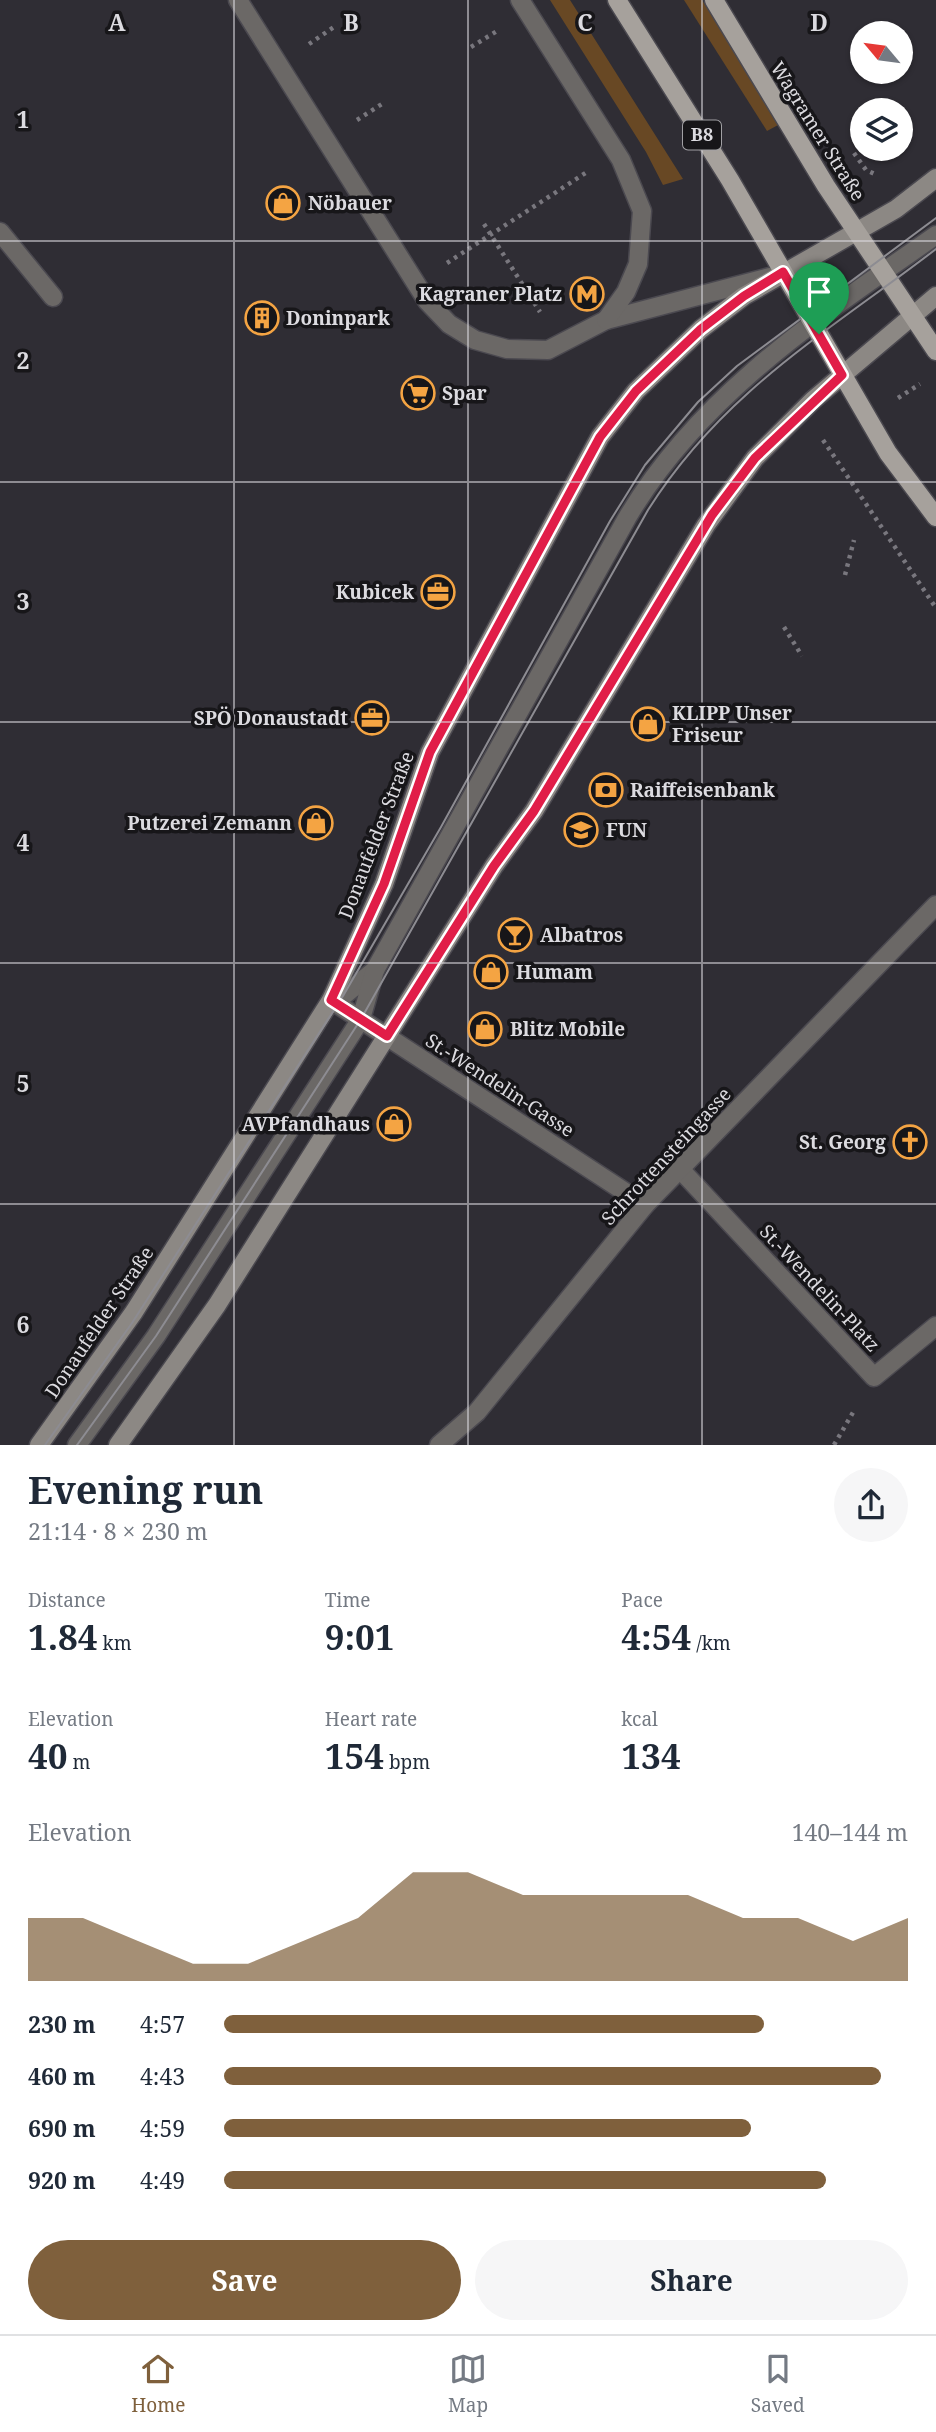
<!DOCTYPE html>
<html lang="en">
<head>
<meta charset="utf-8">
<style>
	body { margin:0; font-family:"Noto Serif",serif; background:#f6f6f7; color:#1f2937; height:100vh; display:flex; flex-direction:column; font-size:26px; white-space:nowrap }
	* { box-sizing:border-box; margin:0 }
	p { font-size:23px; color:#747a83 }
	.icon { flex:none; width:38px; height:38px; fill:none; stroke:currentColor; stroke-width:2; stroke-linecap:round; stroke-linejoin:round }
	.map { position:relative; height:1445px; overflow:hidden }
	.details { display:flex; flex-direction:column; background:#fff; flex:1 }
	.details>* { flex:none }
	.needle { width:46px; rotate:299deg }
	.fabs { position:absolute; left:850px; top:21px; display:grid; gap:14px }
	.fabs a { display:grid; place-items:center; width:63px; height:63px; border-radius:50%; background:#fff; box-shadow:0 2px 5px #0004; font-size:35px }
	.pin { position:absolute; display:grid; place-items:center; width:60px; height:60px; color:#fff; margin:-72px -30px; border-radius:50% 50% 50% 0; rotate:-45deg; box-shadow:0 0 7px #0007 }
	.pin .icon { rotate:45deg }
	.round { display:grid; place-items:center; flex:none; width:74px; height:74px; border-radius:37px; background:#f6f6f7 }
	.head { display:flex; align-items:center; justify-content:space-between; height:119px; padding:0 28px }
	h1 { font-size:38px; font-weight:700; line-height:52px }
	.metrics { display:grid; grid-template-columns:repeat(3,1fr); gap:10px; height:119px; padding:7px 28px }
	.metrics div { display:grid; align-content:center }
	.metrics b { font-size:35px; font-weight:700 }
	.metrics small { font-size:19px; font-weight:400 }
	.metrics p { font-size:19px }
	.chart { height:196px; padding:14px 28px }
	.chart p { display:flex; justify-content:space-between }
	.chart svg { width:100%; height:126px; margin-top:7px; fill:#7f603c; opacity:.7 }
	.button { display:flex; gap:14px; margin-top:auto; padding:14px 28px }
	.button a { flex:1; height:80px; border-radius:42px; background:#7f603c; color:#fff; font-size:28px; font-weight:700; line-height:80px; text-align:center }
	.button a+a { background:#f6f6f7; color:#1f2937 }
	ul { padding:0 28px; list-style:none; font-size:23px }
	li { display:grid; grid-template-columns:112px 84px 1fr; align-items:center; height:52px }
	li i { height:18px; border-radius:9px; background:#7f603c }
	.menu { display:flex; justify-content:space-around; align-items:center; height:98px; border-top:2px solid #e0e1e3; background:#fff; font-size:19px; color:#747a83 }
	.menu a { display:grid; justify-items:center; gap:4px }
	.menu .selected { color:#7f603c }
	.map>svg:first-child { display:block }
</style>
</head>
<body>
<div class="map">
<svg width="936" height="1445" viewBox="0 0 936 1445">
	<rect width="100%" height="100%" fill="#2f2d34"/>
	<g fill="#684824">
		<path d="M 550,0 L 570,0 L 683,179 L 663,185 L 646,152 Z"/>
		<path d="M 684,0 L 702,0 L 780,124 L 767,131 Z"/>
	</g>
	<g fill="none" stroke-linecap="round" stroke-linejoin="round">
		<defs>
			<g id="lane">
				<path d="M 238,0 L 427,301 L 449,324 L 475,340 L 507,349 L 548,350 L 606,320 L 770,277"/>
				<path d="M 520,0 L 621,160 L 642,211 L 638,264 L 626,292 L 606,320"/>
				<path d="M 0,232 L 53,297"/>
				<path d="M 331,1000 L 343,996 L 375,970 L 627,518 C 700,394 821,316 936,235"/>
				<path d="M 77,1445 L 156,1336 L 361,1019 L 375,970"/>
			</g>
			<g id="street">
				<path d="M 331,1000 L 645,1205"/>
				<path d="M 680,1169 L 874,1377 L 936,1326"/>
				<path d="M 439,1445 L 477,1412 L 645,1205 L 936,905"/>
			</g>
			<g id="secondary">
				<path d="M 39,1445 L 134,1312 L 331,1000 L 384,884 L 430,752 L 600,437 L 636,391 L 701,329 L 744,296 L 896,209 L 936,178"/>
				<path d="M 118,1445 L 217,1305 L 494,866 L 534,811 L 706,525 L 755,458 L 813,400 L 936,296"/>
			</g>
			<g id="primary">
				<path d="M 617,0 L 730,180 L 888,453 L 936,517"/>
				<path d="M 714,0 L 826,186 L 936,351"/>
			</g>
		</defs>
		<use href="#lane" stroke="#4b4950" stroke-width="21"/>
		<use href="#street" stroke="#4b4950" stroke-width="21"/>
		<use href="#secondary" stroke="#4b4950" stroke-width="21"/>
		<use href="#primary" stroke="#4b4950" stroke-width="21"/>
		<g stroke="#79777e" stroke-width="4.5" stroke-dasharray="3.5 5" stroke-linecap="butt">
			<path d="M 309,44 L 337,25"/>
			<path d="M 471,47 L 497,31"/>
			<path d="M 357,120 L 385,102"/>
			<path d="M 854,153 L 866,170 L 877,175"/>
			<path d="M 484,224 L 540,312"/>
			<path d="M 447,263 L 587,172"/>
			<path d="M 898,398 L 920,384"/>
			<path d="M 823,440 L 936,608"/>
			<path d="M 845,575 L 854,540"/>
			<path d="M 784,627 L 802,656"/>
			<path d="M 834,1445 L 855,1409"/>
		</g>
		<use href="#lane" stroke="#6b6866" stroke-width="18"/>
		<use href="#street" stroke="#6b6866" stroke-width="18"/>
		<use href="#secondary" stroke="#8c8884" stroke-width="18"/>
		<use href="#primary" stroke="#a6a19c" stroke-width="18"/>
		<g stroke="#8d8c92" stroke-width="2">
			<path d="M 45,1445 L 132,1323 L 343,996 L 441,827 L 610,521 L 645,465 L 698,402 L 737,366 L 936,218"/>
			<path d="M 77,1445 L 156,1336 L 361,1019 L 648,510 C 723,391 828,332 936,249"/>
		</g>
	</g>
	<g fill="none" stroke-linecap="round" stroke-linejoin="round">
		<defs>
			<path id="route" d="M 783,272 L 842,375 L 755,458 L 712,515 L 534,811 L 494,866 L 387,1036 L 331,1000 L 384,884 L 430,752 L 600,437 L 636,391 L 701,329 L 744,296 Z"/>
		</defs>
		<use href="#route" stroke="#fff" stroke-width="14"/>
		<use href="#route" stroke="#e11d48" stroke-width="9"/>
	</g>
	<path fill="none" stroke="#dcdbe0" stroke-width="2" stroke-opacity="0.55" d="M 234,0 L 234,1445M 468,0 L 468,1445M 702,0 L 702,1445M 0,241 L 936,241M 0,482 L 936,482M 0,722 L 936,722M 0,963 L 936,963M 0,1204 L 936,1204"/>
	<defs>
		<symbol id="shop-ring" viewBox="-11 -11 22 22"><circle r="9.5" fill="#171619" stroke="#f4a443" stroke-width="1.5"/><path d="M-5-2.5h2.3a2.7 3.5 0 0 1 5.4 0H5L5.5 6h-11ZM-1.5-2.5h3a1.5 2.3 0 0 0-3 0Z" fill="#f4a443"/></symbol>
		<symbol id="metro-ring" viewBox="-11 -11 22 22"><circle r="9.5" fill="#171619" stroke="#f4a443" stroke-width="1.5"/><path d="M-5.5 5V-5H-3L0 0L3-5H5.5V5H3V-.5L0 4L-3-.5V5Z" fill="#f4a443"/></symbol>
		<symbol id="building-ring" viewBox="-11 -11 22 22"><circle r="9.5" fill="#171619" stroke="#f4a443" stroke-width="1.5"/><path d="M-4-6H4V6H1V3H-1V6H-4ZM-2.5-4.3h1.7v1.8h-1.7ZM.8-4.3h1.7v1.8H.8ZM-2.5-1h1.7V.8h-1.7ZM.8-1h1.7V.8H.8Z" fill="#f4a443"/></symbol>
		<symbol id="supermarket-ring" viewBox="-11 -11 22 22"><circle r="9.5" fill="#171619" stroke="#f4a443" stroke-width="1.5"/><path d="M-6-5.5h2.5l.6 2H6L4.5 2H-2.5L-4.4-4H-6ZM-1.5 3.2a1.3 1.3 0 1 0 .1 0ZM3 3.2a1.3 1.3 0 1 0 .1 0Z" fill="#f4a443"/></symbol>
		<symbol id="office-ring" viewBox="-11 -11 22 22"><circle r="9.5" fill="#171619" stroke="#f4a443" stroke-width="1.5"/><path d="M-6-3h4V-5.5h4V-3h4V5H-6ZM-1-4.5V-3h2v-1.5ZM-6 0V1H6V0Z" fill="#f4a443"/></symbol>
		<symbol id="bank-ring" viewBox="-11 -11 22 22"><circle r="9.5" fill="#171619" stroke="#f4a443" stroke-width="1.5"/><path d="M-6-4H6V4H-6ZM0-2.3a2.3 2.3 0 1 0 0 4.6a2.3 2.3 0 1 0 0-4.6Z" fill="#f4a443"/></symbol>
		<symbol id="university-ring" viewBox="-11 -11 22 22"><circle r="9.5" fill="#171619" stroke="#f4a443" stroke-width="1.5"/><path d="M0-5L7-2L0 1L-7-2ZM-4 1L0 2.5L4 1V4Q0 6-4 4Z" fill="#f4a443"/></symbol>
		<symbol id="bar-ring" viewBox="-11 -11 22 22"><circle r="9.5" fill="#171619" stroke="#f4a443" stroke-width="1.5"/><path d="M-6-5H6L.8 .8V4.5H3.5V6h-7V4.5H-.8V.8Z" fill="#f4a443"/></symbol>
		<symbol id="church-ring" viewBox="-11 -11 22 22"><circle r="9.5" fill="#171619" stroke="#f4a443" stroke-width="1.5"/><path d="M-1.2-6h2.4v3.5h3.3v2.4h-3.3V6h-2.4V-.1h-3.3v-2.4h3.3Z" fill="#f4a443"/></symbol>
	</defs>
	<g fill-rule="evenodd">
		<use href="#shop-ring" x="264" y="184" width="38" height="38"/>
		<use href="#metro-ring" x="568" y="275" width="38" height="38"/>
		<use href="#building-ring" x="243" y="299" width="38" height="38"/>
		<use href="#supermarket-ring" x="399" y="374" width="38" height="38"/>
		<use href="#office-ring" x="419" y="573" width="38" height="38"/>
		<use href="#office-ring" x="353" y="699" width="38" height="38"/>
		<use href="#shop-ring" x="629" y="705" width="38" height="38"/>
		<use href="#bank-ring" x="587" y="771" width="38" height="38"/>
		<use href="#shop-ring" x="297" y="804" width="38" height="38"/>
		<use href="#university-ring" x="562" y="811" width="38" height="38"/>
		<use href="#bar-ring" x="496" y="916" width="38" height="38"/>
		<use href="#shop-ring" x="472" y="953" width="38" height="38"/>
		<use href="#shop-ring" x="466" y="1010" width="38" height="38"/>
		<use href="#shop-ring" x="375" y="1105" width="38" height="38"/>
		<use href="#church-ring" x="891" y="1123" width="38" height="38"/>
	</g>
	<g text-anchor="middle" stroke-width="7" stroke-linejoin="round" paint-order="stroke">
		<rect fill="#171619" stroke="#a1a0a4" stroke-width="2" x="683" y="120.5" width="38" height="29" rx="5"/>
		<g font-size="18" font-weight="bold" fill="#dcdbe0">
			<text x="702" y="141">B8</text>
		</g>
		<g font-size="19" fill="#dcdbe0" stroke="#171619">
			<text transform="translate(818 131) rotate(58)" y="7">Wagramer Straße</text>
			<text transform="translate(376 835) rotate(-69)" y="7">Donaufelder Straße</text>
			<text transform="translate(500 1085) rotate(33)" y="7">St.-Wendelin-Gasse</text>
			<text transform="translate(666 1156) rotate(-47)" y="7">Schrottensteingasse</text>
			<text transform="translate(820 1288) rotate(47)" y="7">St.-Wendelin-Platz</text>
			<text transform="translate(99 1322) rotate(-56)" y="7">Donaufelder Straße</text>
		</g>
		<g font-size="19" font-weight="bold" fill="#dcdbe0" stroke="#171619" text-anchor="start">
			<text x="308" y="210">Nöbauer</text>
			<text x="562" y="301" text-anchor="end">Kagraner Platz</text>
			<text x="286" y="325">Doninpark</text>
			<text x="442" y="400">Spar</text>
			<text x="414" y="599" text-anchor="end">Kubicek</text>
			<text x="672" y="720">KLIPP Unser<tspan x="672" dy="22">Friseur</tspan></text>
			<text x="348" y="725" text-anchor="end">SPÖ Donaustadt</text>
			<text x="630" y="797">Raiffeisenbank</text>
			<text x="292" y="830" text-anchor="end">Putzerei Zemann</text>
			<text x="606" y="837">FUN</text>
			<text x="540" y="942">Albatros</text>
			<text x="516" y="979">Humam</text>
			<text x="510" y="1036">Blitz Mobile</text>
			<text x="370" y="1131" text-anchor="end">AVPfandhaus</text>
			<text x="886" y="1149" text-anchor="end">St. Georg</text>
		</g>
	</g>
	<g font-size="23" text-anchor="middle" font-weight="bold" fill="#dcdbe0" stroke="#171619" stroke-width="7" stroke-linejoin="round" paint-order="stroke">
		<text x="117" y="31">A</text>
		<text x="351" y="31">B</text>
		<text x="585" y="31">C</text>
		<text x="819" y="31">D</text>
		<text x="23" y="128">1</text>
		<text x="23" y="369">2</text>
		<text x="23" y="610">3</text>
		<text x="23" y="851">4</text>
		<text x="23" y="1092">5</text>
		<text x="23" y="1333">6</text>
	</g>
</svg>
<div class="fabs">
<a><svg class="needle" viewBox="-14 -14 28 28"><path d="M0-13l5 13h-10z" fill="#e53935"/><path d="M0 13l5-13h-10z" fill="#747a83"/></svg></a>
<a><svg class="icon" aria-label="layers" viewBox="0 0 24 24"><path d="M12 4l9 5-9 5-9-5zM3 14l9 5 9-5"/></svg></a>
</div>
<div class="pin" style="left:819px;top:334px;background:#1e9e55"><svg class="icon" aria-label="arrive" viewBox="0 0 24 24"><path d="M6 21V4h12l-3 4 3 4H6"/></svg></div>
</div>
<section class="details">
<div class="head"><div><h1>Evening run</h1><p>21:14 · 8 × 230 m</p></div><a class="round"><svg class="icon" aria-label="share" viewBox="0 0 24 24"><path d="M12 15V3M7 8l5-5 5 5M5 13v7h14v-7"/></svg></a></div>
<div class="metrics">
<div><p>Distance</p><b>1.84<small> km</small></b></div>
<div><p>Time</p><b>9:01</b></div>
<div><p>Pace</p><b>4:54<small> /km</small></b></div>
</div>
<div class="metrics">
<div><p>Elevation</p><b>40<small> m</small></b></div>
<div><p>Heart rate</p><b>154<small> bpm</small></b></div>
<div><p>kcal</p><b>134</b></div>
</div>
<div class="chart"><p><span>Elevation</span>140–144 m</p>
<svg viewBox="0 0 160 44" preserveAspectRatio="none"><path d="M0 44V22L10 22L20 30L30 38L40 38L50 30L60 22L70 6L80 6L90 14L100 14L110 14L120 14L130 22L140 22L150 30L160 22V44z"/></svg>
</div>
<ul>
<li><b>230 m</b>4:57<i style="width:79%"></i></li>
<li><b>460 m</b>4:43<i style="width:96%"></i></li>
<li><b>690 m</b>4:59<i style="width:77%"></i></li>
<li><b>920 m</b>4:49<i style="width:88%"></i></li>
</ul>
<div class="button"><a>Save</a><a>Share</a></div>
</section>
<nav class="menu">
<a class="selected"><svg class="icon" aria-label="home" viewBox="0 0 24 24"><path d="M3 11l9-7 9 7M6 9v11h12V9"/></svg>Home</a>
<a><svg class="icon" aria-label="map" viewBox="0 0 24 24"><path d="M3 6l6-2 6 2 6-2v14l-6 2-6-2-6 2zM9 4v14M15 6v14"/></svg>Map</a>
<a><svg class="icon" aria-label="saved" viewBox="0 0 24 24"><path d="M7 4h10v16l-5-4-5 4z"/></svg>Saved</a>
</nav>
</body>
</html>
